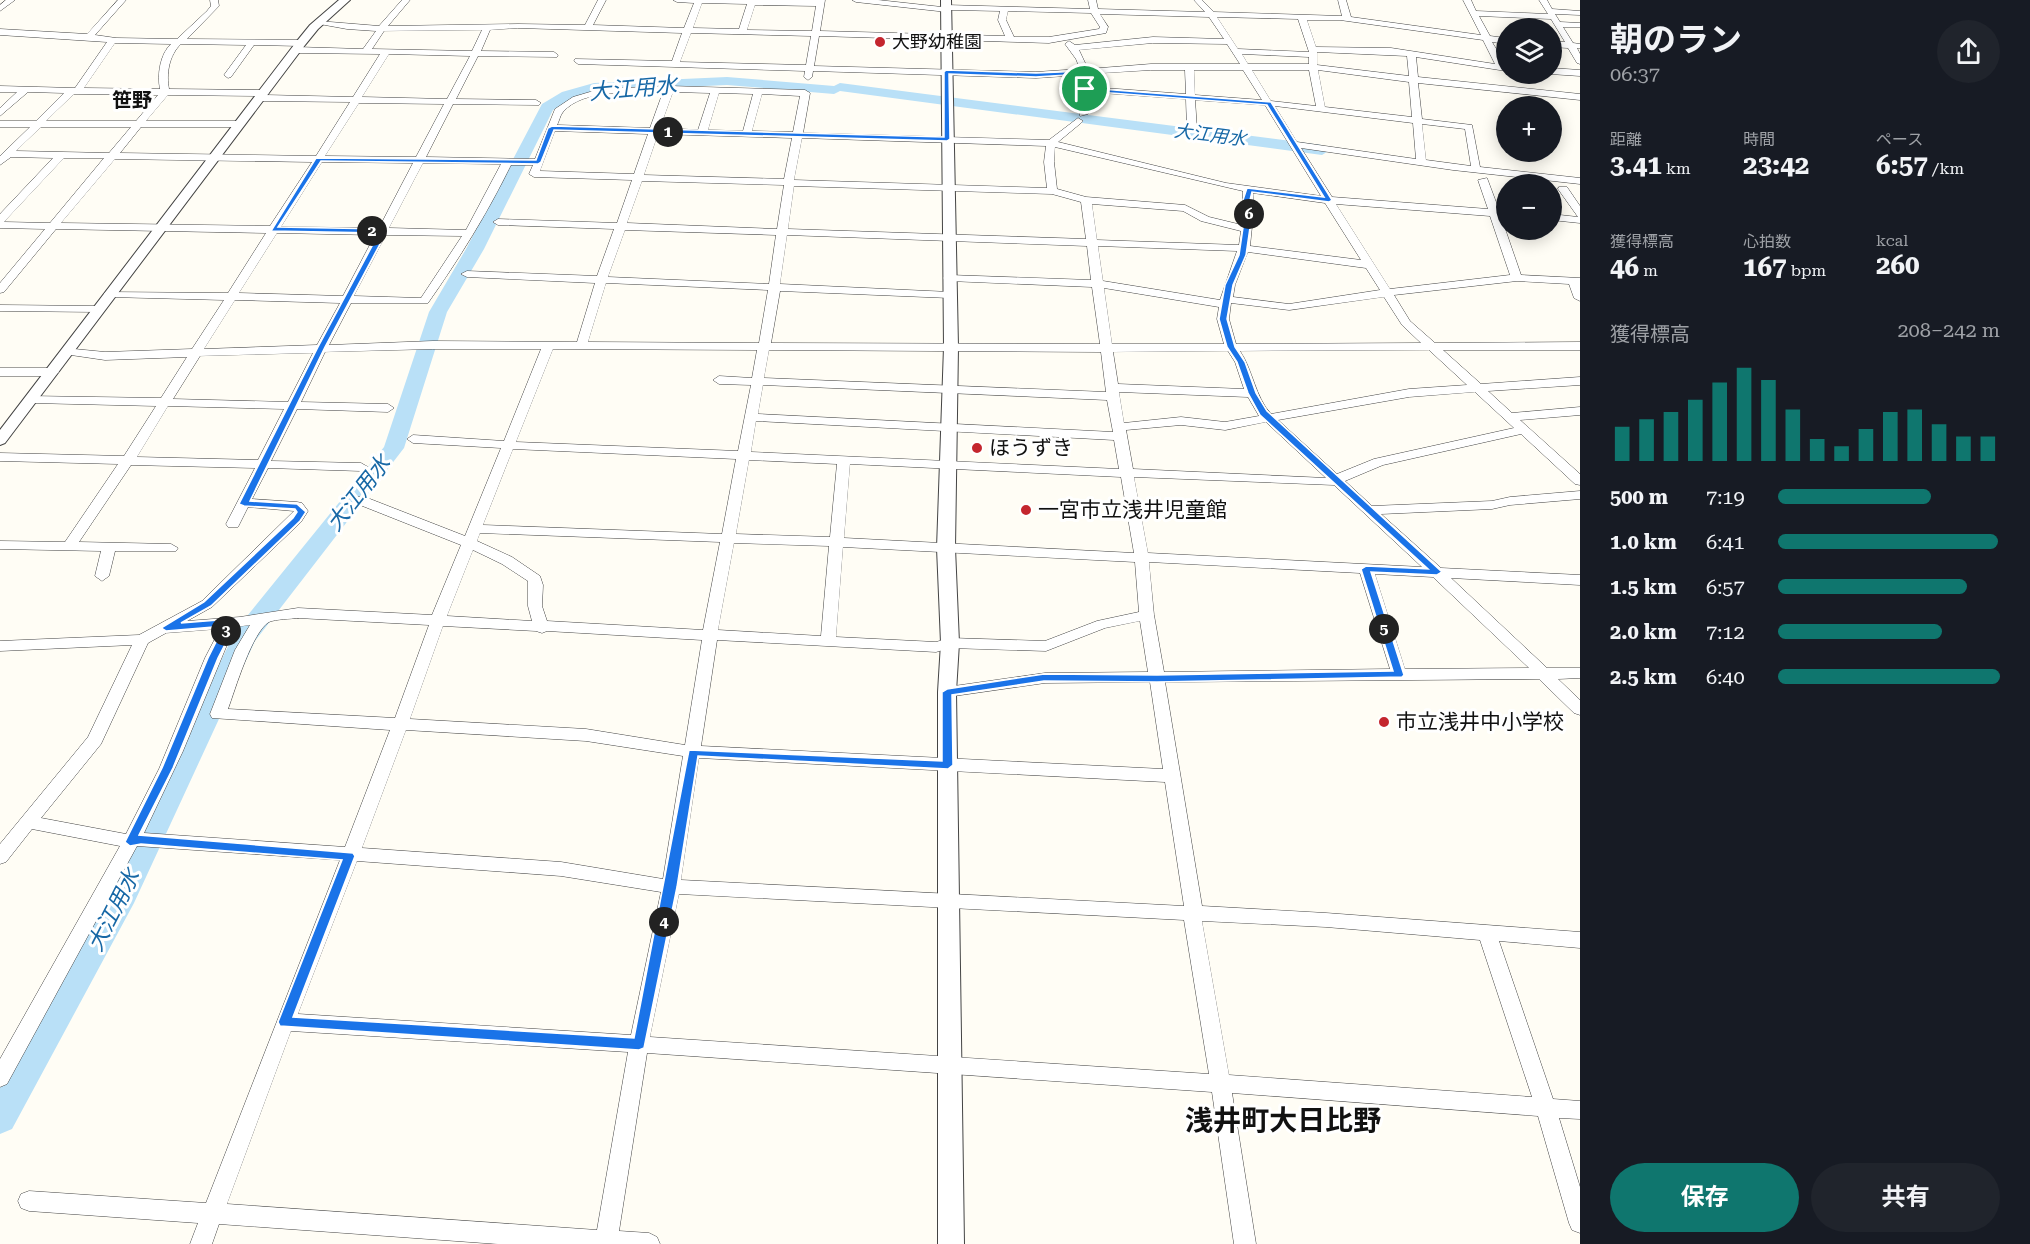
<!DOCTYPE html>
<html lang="ja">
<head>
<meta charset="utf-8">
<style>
	body { margin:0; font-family:"Roboto Serif","Noto Sans JP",serif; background:#20242c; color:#f1f3f6; height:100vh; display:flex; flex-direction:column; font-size:22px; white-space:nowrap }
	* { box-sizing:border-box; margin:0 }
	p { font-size:20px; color:#9ea1a6 }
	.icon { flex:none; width:33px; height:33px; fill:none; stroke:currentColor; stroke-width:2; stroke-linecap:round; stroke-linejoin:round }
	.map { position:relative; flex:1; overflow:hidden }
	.details { display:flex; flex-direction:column; background:#171b24; width:450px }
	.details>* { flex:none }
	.tools { position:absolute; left:1496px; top:18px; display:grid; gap:12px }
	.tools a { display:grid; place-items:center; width:66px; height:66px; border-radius:50%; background:#171b24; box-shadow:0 3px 15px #0003; font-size:30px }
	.pin { position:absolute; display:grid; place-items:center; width:51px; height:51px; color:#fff; margin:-26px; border:3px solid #fff; border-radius:50%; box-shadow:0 2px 6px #0007 }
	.km { position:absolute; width:30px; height:30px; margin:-15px; border-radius:50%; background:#222; color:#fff; font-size:16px; line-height:30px; text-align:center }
	.round { display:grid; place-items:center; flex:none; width:63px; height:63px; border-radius:32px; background:#20242c }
	.summary { display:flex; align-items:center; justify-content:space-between; height:102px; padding:0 30px }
	h1 { font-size:33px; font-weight:700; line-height:45px }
	.stats { display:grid; grid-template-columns:repeat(3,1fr); gap:9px; height:102px; padding:6px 30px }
	.stats div { display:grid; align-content:center }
	.stats b { font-size:26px; font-weight:700 }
	.stats small { font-size:16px; font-weight:400 }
	.stats p { font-size:16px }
	.chart { height:168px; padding:12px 30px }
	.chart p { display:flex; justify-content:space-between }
	.chart svg { width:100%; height:108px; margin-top:6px; stroke:#0f766e; stroke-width:6 }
	.action { display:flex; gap:12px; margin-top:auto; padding:12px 30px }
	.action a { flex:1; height:69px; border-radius:36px; background:#0f766e; color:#fff; font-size:24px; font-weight:700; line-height:69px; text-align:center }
	.action a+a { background:#20242c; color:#f1f3f6 }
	ul { padding:0 30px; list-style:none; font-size:20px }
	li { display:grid; grid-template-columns:96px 72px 1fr; align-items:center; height:45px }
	li i { height:15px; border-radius:8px; background:#0f766e }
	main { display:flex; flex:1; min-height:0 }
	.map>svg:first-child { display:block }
</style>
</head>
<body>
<main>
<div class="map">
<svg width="1580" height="1244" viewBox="0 0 1580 1244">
	<rect width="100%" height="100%" fill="#fffdf5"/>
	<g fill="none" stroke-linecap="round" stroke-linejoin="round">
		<path fill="#b9e0f7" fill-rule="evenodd" d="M 727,77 L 834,86 L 840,83 L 1322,145 L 1330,150 L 1322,155 L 840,91 L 834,94 L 727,85 L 595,91 L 572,98 L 553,110 L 484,249 L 447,312 L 404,448 L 255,641 L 134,903 L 12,1129 L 0,1134 L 0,1088 L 106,899 L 231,640 L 248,615 L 384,447 L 429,312 L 466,249 L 542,104 L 562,92 L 594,83 Z"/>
		<defs>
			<g id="minor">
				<path d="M 6,0 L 15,0 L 0,11 L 0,5 Z"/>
				<path d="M 118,0 L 126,0 L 95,35 L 116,38 L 177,39 L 207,11 L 211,6 L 210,0 L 218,0 L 219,6 L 187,39 L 301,40 L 305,43 L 301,46 L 254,45 L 231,77 L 228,78 L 224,75 L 246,45 L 181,44 C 169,55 166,74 169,89 L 264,90 L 269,93 L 265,95 L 353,97 L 380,54 L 296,53 L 292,50 L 296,47 L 363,49 L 376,31 L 347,29 L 314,23 L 318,21 L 379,26 L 402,0 L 410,0 L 388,26 L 518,24 L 585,25 L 598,0 L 606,0 L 593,25 L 684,28 L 694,3 L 677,2 L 673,0 L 825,0 L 820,31 L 1005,36 L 998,20 L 1000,11 L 951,10 L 947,12 L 856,2 L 852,0 L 878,0 L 942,7 L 946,5 L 1090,9 L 1088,0 L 1096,0 L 1098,9 L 1205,12 L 1194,0 L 1202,0 L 1214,12 L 1342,16 L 1338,0 L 1346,0 L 1351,17 L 1481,35 L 1463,0 L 1471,0 L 1476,11 L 1548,14 L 1539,0 L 1547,0 L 1552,9 L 1580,11 L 1580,15 L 1555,14 L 1560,22 L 1580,23 L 1580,27 L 1563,27 L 1573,43 L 1580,44 L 1580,48 L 1577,48 L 1580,54 L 1580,64 L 1577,63 L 1568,48 L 1551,47 L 1551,41 L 1565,42 L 1551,19 L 1479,16 L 1490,36 L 1506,38 L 1506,44 L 1492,42 L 1506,65 L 1506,71 L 1416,57 L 1418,77 L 1580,94 L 1580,100 L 1418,83 L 1422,119 L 1472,125 L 1480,167 L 1580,178 L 1580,184 L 1453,170 L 1301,148 L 1332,197 L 1488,209 L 1478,180 L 1487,178 L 1499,210 L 1506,211 L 1506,217 L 1501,217 L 1521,275 L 1580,278 L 1580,301 L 1574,298 L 1569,284 L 1517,281 L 1394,295 L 1410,321 L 1435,343 L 1580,342 L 1580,350 L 1443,350 L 1481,384 L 1580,377 L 1580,385 L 1488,391 L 1512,413 L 1580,407 L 1580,415 L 1520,420 L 1580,474 L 1580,485 L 1575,484 L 1521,434 L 1383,465 L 1345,481 L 1372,506 L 1492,501 L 1510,497 L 1580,491 L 1580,499 L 1510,505 L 1492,509 L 1381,514 L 1441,568 L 1580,575 L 1580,585 L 1451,578 L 1547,668 L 1580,668 L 1580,678 L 1558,679 L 1580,700 L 1580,715 L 1574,713 L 1539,679 L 1165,682 L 1202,906 L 1326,913 L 1580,932 L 1580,948 L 1499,941 L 1553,1099 L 1580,1101 L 1580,1119 L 1559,1118 L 1580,1187 L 1580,1233 L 1572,1230 L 1569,1223 L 1538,1116 L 1232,1093 L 1256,1244 L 1234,1244 L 1212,1092 L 647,1053 L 619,1231 L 649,1233 L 657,1237 L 660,1244 L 498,1244 L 219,1224 L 212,1244 L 190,1244 L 198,1223 L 29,1211 L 21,1208 L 18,1201 L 21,1194 L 29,1191 L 206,1203 L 340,860 L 137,846 L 7,1084 L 0,1087 L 0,1059 L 120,846 L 32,829 L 6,862 L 0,864 L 0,844 L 88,737 L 132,645 L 0,651 L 0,641 L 139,635 L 202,601 L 294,511 L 248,507 L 238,527 L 228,527 L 226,524 L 255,468 L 131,465 L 79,542 L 171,544 L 178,548 L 176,551 L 115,551 L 109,576 L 102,581 L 95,576 L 101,551 L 0,549 L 0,541 L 65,542 L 118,464 L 0,461 L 0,453 L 124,456 L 156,406 L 32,403 L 28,402 L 26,399 L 28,396 L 161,398 L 187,357 L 105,360 L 64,354 L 64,348 L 105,352 L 192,349 L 224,300 L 110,297 L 104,294 L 106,292 L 228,293 L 266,233 L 56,229 L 4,292 L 0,293 L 0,283 L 45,229 L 0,228 L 0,214 L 53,158 L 11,157 L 0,165 L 0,156 L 30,127 L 0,127 L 0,121 L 36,121 L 64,93 L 28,92 L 0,116 L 0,108 L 17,92 L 0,92 L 0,86 L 75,88 L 107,42 L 0,35 L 0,29 L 87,34 ZM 702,3 L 747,4 L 739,29 L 693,28 ZM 755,5 L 816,6 L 812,31 L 747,30 ZM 1008,11 L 1091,13 L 1100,27 L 1099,29 L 1049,37 L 1014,37 L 1006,20 ZM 1100,14 L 1209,17 L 1224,39 L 1153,37 L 1075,45 L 1069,41 L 1065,44 L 1076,59 L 1080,69 L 1036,72 L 814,66 L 819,36 L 1049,43 L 1106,33 L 1108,27 ZM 1217,17 L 1298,19 L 1309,52 L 1238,49 ZM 1307,20 L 1340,20 L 1483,40 L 1495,64 L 1391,48 L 1316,47 ZM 518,28 L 682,33 L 672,61 L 575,59 L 574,61 L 578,64 L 805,71 L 804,77 L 808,80 L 812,77 L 813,71 L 1036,78 L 1080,75 L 1080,116 L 1088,114 L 1089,92 L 1186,99 L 1187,129 L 1192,132 L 1197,129 L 1195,100 L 1265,105 L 1321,196 L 1226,183 L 1058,142 L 1081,123 L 1083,121 L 1078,118 L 1049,140 L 803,133 L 810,93 L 805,90 L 669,86 L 600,89 L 573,97 L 555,109 L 535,159 L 426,157 L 453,104 L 539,105 L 541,103 L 536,100 L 456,99 L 478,56 L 557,57 L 558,55 L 554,52 L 481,51 L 490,30 ZM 482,30 L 472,51 L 372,49 L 384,31 ZM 691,33 L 811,36 L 806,65 L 680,62 ZM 115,43 L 171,44 C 160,54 157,75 160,89 L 84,88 ZM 1153,43 L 1227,44 L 1240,64 L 1151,64 L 1088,69 L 1079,50 ZM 1317,52 L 1407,56 L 1409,76 L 1317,65 ZM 389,54 L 470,56 L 447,99 L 362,97 ZM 1242,54 L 1309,57 L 1309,64 L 1248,64 ZM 1151,70 L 1185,70 L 1186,94 L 1090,87 L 1089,74 ZM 1194,70 L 1243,70 L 1262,100 L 1195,95 ZM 1252,70 L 1309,70 L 1316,106 L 1271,101 ZM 1318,70 L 1409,82 L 1412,117 L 1325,107 ZM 663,92 L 650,128 L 557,125 C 559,122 560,115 563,112 C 583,88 635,93 663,92 ZM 673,92 L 710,93 L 698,130 L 660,128 ZM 719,93 L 753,94 L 743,131 L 708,130 ZM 74,94 L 78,94 L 158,95 L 136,121 L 46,121 ZM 762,94 L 800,96 L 793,132 L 752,131 ZM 168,95 L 258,96 L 255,98 L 260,101 L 350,102 L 316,156 L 120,153 L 141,127 L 239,127 L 244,124 L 239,121 L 146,121 ZM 359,103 L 444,104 L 416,157 L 325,156 ZM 1275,106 L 1413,123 L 1416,159 L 1297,142 ZM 1422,124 L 1465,129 L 1471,166 L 1426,160 ZM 41,127 L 131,127 L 109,153 L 16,151 ZM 555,131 L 648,134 L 634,174 L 540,171 ZM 658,134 L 792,138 L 784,179 L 644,175 ZM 802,138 L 1046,146 L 1044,162 L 1047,188 L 794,180 ZM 1055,147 L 1243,191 L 1242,225 L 1209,217 L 1185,205 L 1086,197 L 1057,189 L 1054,162 ZM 64,158 L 104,158 L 50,223 L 4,222 ZM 115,159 L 312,162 L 270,226 L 61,223 ZM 322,162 L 413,163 L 379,228 L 281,227 ZM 423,163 L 501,164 L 466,230 L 389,228 ZM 511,165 L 533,165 L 529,174 L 534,177 L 632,180 L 617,223 L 498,219 L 493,222 L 498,225 L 614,229 L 597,276 L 467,271 L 461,274 L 467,277 L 595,283 L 577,342 L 433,341 L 329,345 L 351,303 L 428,303 C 459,259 487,214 511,165 ZM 642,181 L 784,185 L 777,229 L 627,223 ZM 794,186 L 1052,194 L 1081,202 L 1086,239 L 788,229 ZM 1253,193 L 1325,203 L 1361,260 L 1250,246 L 1254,207 ZM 1092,204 L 1183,211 L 1201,221 L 1241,231 L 1239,245 L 1097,240 ZM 1336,204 L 1490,216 L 1510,275 L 1390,289 ZM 625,230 L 776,235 L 769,284 L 608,277 ZM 277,233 L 375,235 L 343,296 L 239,293 ZM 386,235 L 462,236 L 421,298 L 354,296 ZM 787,235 L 1087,246 L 1091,280 L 949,275 L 943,278 L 949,281 L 1092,287 L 1100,344 L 771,343 L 780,291 L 950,298 L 956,295 L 950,292 L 780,284 ZM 1098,246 L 1237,251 L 1220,300 L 1103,281 ZM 1248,252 L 1366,268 L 1380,290 L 1289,304 L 1233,297 L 1235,285 ZM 606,283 L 768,290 L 759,343 L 588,342 ZM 1104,288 L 1219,307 L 1217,319 L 1224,344 L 1112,344 ZM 1384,297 L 1402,325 L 1421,343 L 1236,344 L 1229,319 L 1231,303 L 1289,310 ZM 235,300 L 340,303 L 317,345 L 204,349 ZM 433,349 L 541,349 L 504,441 L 413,435 L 407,439 L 413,443 L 501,448 L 465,536 L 365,497 L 355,497 L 353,500 L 355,503 L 461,545 L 432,615 L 298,608 L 240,617 L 187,621 L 212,607 L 301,522 L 308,511 L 302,503 L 297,502 L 252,499 L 268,468 L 361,471 L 368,467 L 361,463 L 271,461 L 297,409 L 388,412 L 394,408 L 388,404 L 301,402 L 325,352 ZM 553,349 L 757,350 L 752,378 L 719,376 L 713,380 L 719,384 L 751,385 L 738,451 L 516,442 ZM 769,350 L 1101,352 L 1106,392 L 764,378 ZM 1429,350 L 1467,385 L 1409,389 L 1271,414 C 1255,397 1253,370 1240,351 ZM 1228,351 L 1235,362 L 1244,389 L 1118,384 L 1113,352 ZM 313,353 L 288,402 L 173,399 L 200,356 ZM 763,385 L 1107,400 L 1113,432 L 758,414 ZM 1119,392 L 1248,397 L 1259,416 L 1225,422 L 1181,417 L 1124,423 ZM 1475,392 L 1514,428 L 1374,459 L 1337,474 L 1278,420 L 1409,397 ZM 168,406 L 284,409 L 258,460 L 137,457 ZM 756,421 L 1114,440 L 1119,469 L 751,452 ZM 1266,422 L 1326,478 L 1133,469 L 1126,430 L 1181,425 L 1225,430 ZM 513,449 L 736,459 L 722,534 L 483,525 ZM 749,460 L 837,464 L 830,537 L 736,534 ZM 850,464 L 1121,477 L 1134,553 L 844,538 ZM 1134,477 L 1334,485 L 1422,567 L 1148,553 ZM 480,533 L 720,542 L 703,630 L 547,621 L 542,606 L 543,585 L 540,576 L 512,557 L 477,541 ZM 734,543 L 829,546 L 821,636 L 718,630 ZM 843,547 L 1135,562 L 1139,612 L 1097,621 L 1045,641 L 950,638 L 936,642 L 836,637 ZM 473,550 L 502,564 L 528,581 L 528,606 L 532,621 L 447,616 ZM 1149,562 L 1360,573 L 1390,669 L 1164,672 L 1154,615 ZM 1375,574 L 1433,577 L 1529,668 L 1405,669 ZM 298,618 L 429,625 L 395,718 L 228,709 C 235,690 252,632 269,622 C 276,619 290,619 298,618 ZM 1140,621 L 1148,672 L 1045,673 L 947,687 L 941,688 L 939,692 L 941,696 L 947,697 L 1045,683 L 1150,682 L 1163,769 L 701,746 L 717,640 L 936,652 L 950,648 L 1046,651 L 1105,628 ZM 250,625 L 235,650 L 210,714 L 212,718 L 390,730 L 345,847 L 144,833 L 183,751 L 229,640 L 236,627 ZM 443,626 L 536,631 L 542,633 L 547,631 L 702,640 L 685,745 L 586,729 L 410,719 ZM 220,629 L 205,658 L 159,769 L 126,834 L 41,818 L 101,744 L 148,643 L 166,633 ZM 406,730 L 586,741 L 683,756 L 663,879 L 561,862 L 362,848 ZM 699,758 L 1165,782 L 1184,906 L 681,880 ZM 357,861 L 561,876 L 661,892 L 631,1035 L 298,1014 ZM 679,894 L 1184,920 L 1209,1074 L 650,1037 ZM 1202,921 L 1326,927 L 1480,940 L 1532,1097 L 1229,1075 ZM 291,1031 L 628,1052 L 597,1230 L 227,1204 Z"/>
				<path d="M 1551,68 L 1580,70 L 1580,76 L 1550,74 Z"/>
				<path d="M 1559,187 L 1567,187 L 1580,206 L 1580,223 L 1551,220 L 1551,214 L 1578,217 L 1558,189 Z"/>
				<path d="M 0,305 L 98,306 L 104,309 L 98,312 L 0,311 Z"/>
				<path d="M 0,368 L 53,368 L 59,372 L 53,376 L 0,376 Z"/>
			</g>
			<g id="tertiary">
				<path d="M 339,0 L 350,0 L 318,29 L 305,45 L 5,443 L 0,445 L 0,430 L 297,41 L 310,25 Z"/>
				<path d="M 941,0 L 951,0 L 958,347 L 955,548 L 959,643 L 956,692 L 964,1244 L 938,1244 L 938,692 L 941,643 L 937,548 L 944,347 Z"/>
			</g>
		</defs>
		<use href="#minor" stroke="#444" stroke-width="1"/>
		<use href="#tertiary" stroke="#444" stroke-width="2"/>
		<use href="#minor" fill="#fff" fill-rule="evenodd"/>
		<use href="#tertiary" fill="#fff" fill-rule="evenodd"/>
	</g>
	<path fill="#1a73e8" stroke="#fff" stroke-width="1.5" fill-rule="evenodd" d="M 946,70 L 1036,73 L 1085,71 L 1088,72 L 1088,88 L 1271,102 L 1332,200 L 1329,202 L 1252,192 L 1250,200 L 1253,207 L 1246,255 L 1233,285 L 1227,319 L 1235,347 L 1245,362 L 1256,393 L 1267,411 L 1442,572 L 1437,575 L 1371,572 L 1404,675 L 1402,677 L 1157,682 L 1044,681 L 952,695 L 953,765 L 948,769 L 698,756 L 677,887 L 644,1048 L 639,1050 L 280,1026 L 278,1022 L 342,860 L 141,844 L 130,846 L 125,842 L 162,768 L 208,658 L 224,626 L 166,631 L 161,628 L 204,602 L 293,518 L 297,512 L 295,509 L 244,506 L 239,504 L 318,347 L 379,233 L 271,231 L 316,158 L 536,160 L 548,128 L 552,126 L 944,137 L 944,72 ZM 949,74 L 1036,77 L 1082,74 L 1082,89 L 1085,91 L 1267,105 L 1324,197 L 1247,188 L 1243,200 L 1246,207 L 1239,255 L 1225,285 L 1219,319 L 1227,347 L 1237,362 L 1248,393 L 1260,415 L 1428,569 L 1366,566 L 1361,569 L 1393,671 L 1157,675 L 1044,674 L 947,689 L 942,692 L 942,761 L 689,750 L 634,1038 L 293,1017 L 355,856 L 353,853 L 139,835 L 173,768 L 218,658 L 236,623 L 231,619 L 181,623 L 211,606 L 300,521 L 306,512 L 297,504 L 250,501 L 325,347 L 387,231 L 384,229 L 278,227 L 321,161 L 538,164 L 541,162 L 554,130 L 947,141 L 950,139 Z"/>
	<g fill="#c4262e" stroke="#fff" stroke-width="2">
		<circle cx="880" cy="42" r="6"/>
		<circle cx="977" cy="448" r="6"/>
		<circle cx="1026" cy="510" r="6"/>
		<circle cx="1384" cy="722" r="6"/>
	</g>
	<g text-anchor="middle" stroke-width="6" stroke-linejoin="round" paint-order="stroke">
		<g font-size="18" fill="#111" stroke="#fff" text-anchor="start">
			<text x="892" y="48">大野幼稚園</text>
		</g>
		<g font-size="18" font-style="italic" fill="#1768a6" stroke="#fff">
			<text transform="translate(1210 135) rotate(7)" y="6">大江用水</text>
		</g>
		<g font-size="20" font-weight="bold" fill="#111" stroke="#fff">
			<text x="132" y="107">笹野</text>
		</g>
		<g font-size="21" fill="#111" stroke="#fff" text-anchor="start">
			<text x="989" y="455">ほうずき</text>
			<text x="1038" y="517">一宮市立浅井児童館</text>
			<text x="1396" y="729">市立浅井中小学校</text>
		</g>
		<g font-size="22" font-style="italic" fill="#1768a6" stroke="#fff">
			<text transform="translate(633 88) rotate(-5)" y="8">大江用水</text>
			<text transform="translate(358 493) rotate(-52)" y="8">大江用水</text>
			<text transform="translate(113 910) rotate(-63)" y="8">大江用水</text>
		</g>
		<g font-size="28" font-weight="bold" fill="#111" stroke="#fff">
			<text x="1283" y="1130">浅井町大日比野</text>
		</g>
	</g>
</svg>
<div class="tools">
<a><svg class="icon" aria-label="layers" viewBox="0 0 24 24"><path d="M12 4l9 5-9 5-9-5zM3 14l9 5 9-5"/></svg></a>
<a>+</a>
<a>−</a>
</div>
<div class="pin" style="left:1085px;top:89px;background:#1e9e55"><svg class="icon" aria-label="arrive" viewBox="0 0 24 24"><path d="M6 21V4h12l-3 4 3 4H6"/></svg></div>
<b class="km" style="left:668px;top:132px">1</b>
<b class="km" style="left:372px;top:231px">2</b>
<b class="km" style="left:226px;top:631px">3</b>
<b class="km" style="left:664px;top:922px">4</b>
<b class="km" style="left:1384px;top:629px">5</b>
<b class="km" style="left:1249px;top:214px">6</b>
</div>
<section class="details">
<div class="summary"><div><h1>朝のラン</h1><p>06:37</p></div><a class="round"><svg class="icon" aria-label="share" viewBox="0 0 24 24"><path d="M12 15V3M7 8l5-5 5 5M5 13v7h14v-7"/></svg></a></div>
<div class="stats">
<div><p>距離</p><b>3.41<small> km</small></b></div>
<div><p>時間</p><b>23:42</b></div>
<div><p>ペース</p><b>6:57<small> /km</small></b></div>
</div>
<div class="stats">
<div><p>獲得標高</p><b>46<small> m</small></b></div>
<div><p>心拍数</p><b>167<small> bpm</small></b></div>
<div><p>kcal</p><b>260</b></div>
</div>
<div class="chart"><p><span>獲得標高</span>208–242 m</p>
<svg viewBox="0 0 160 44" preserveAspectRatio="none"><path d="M5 44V30M15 44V27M25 44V24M35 44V19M45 44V12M55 44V6M65 44V11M75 44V23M85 44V35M95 44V38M105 44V31M115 44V24M125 44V23M135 44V29M145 44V34M155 44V34"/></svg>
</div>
<ul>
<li><b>500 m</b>7:19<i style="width:69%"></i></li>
<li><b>1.0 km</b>6:41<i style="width:99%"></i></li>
<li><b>1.5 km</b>6:57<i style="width:85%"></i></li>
<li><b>2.0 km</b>7:12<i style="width:74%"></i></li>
<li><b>2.5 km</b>6:40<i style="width:100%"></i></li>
</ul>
<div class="action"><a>保存</a><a>共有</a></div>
</section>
</main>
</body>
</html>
